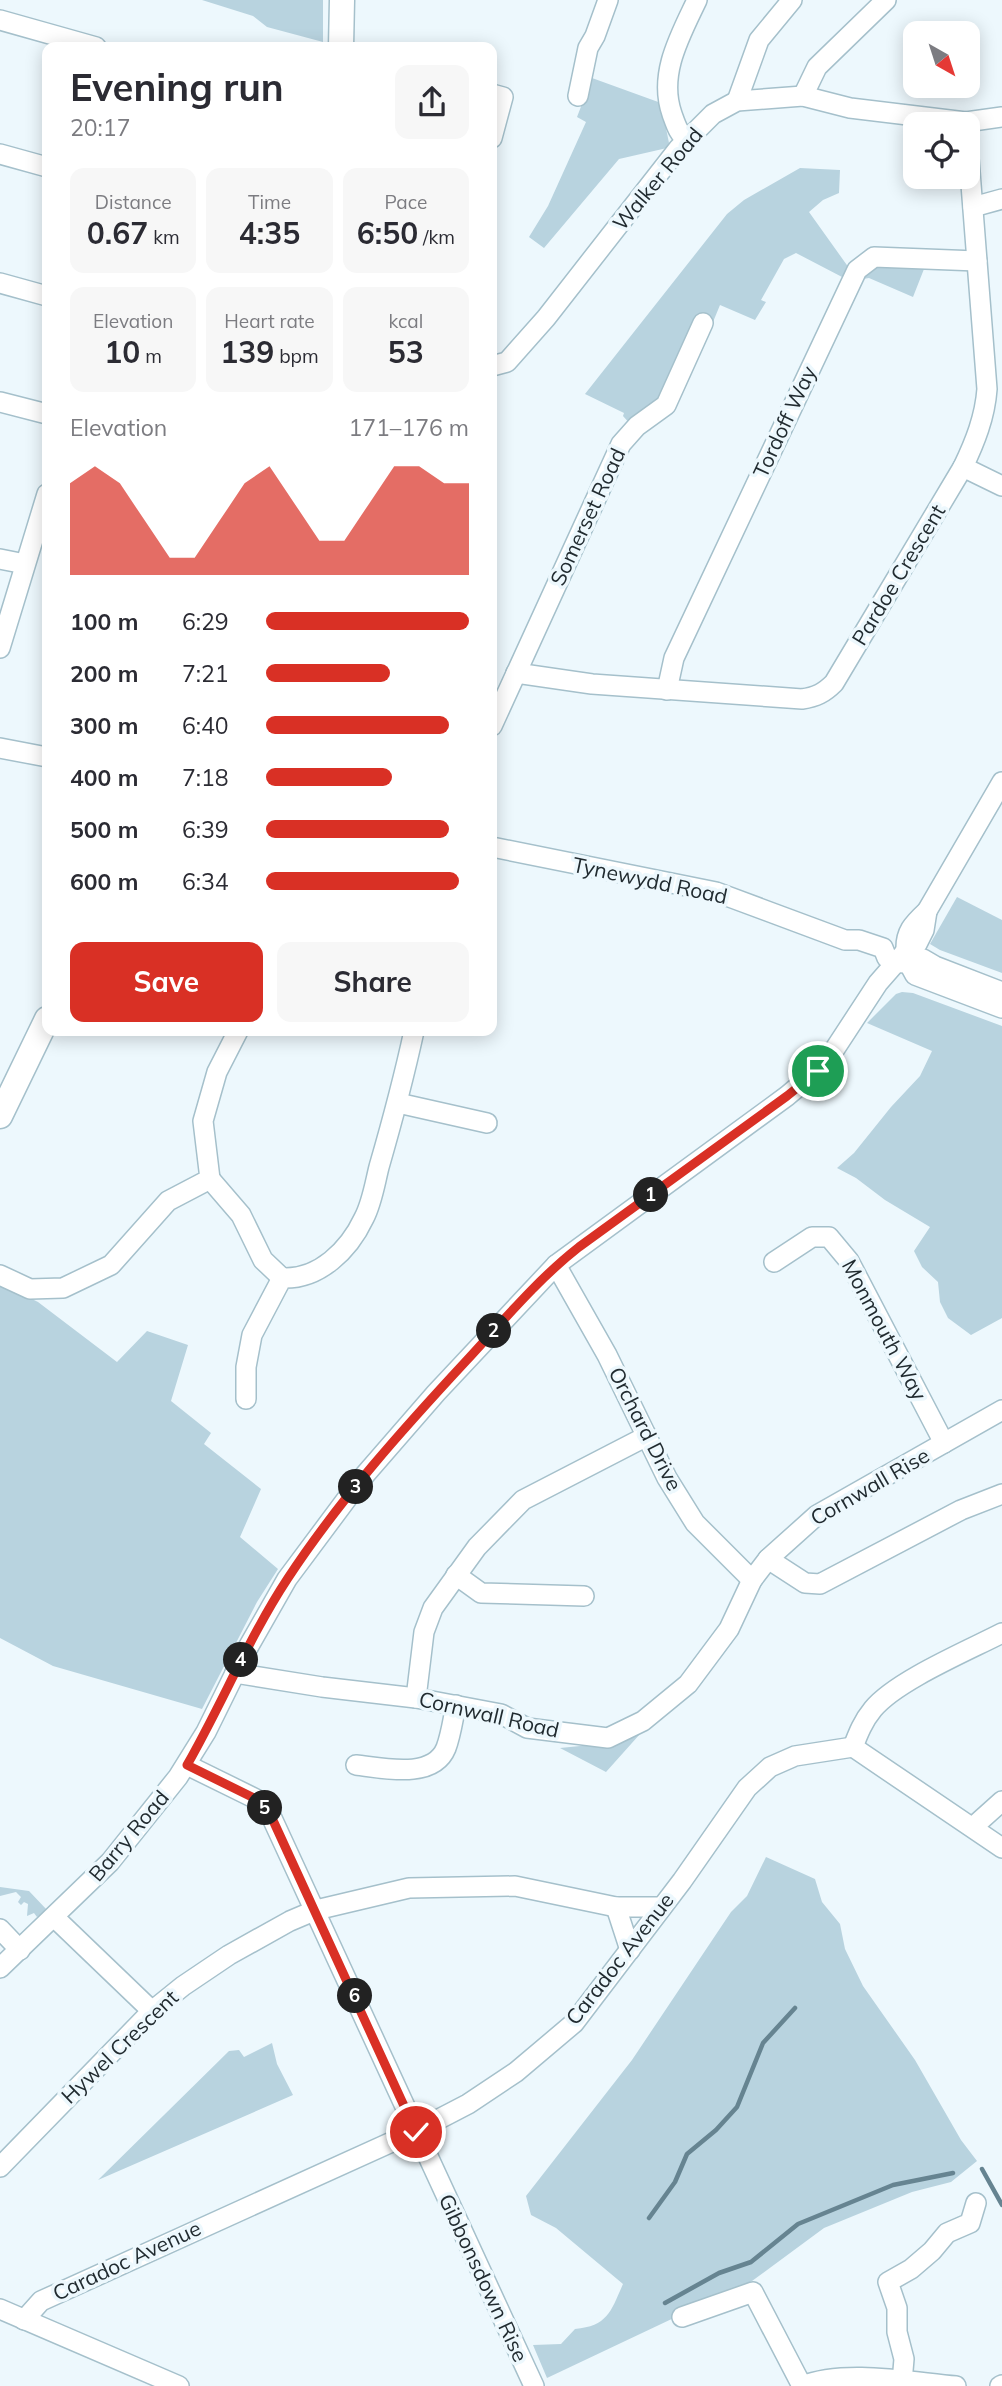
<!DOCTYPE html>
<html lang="en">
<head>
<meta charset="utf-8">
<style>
	body { margin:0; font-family:Mulish,sans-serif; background:#f7f7f7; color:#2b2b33; height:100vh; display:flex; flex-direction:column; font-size:26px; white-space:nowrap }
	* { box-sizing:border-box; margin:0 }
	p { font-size:23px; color:#7c7c81 }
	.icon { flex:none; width:38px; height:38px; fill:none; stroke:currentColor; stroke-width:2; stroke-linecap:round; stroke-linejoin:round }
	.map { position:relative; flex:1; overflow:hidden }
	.sheet { position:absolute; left:42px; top:42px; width:455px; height:994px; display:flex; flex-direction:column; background:#fff; border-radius:14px; box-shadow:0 4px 18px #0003 }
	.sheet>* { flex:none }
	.needle { width:46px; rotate:141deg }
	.fabs { position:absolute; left:903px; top:21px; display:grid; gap:14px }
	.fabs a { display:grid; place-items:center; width:77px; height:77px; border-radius:14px; background:#fff; box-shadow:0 4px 18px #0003; font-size:35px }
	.pin { position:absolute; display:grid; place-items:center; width:60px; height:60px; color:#fff; margin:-30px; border:4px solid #fff; border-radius:50%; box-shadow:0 2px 7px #0007 }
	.km { position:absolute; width:35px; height:35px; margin:-18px; border-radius:50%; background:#222; color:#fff; font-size:19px; line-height:35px; text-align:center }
	.round { display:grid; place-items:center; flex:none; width:74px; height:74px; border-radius:14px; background:#f7f7f7 }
	.headline { display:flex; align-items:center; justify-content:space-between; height:119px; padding:0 28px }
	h1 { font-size:38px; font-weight:700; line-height:52px }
	.metrics { display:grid; grid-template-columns:repeat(3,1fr); gap:10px; height:119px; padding:7px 28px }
	.metrics div { display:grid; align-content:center; border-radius:14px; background:#f7f7f7; text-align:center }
	.metrics b { font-size:30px; font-weight:700 }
	.metrics small { font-size:19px; font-weight:400 }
	.metrics p { font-size:19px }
	.chart { height:196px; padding:14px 28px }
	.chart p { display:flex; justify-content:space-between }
	.chart svg { width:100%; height:126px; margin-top:7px; fill:#d93025; opacity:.7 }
	.cta { display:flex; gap:14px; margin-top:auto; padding:14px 28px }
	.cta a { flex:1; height:80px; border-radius:14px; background:#d93025; color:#fff; font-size:28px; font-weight:700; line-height:80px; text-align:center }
	.cta a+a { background:#f7f7f7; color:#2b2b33 }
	ul { padding:0 28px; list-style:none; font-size:23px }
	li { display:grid; grid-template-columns:112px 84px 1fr; align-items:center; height:52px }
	li i { height:18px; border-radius:9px; background:#d93025 }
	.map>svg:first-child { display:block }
</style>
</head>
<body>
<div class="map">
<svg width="1002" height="2386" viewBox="0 0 1002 2386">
	<rect width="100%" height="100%" fill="#edf8fd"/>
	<g fill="#b8d3df">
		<path d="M 202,0 L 323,0 L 323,42 L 267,27 L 253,16 Z"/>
		<path d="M 592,78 L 661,103 L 669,143 L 667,148 L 619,159 L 544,248 L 529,237 L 548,206 L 586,122 L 577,117 Z"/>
		<path d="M 800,168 L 840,170 L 839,193 L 823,200 L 809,212 L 849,268 L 844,278 L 796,253 L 784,259 L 761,300 L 766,302 L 755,320 L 720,305 L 713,322 L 702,317 L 671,389 L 631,425 L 623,416 L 624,413 L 585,394 L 727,214 L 744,200 Z"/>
		<path d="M 880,266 L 923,267 L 924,269 L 913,297 L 869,278 L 863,279 L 872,268 Z"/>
		<path d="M 957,897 L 1002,920 L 1002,973 L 940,950 L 930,944 Z"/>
		<path d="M 902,992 L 913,993 L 1002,1026 L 1002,1318 L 971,1335 L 948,1318 L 940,1302 L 938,1282 L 922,1267 L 914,1251 L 930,1227 L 885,1200 L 856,1178 L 837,1168 L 854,1153 L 891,1107 L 920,1076 L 932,1051 L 867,1023 L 896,994 Z"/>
		<path d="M 0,1283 L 38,1302 L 117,1362 L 147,1331 L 188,1345 L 171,1401 L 211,1433 L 204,1444 L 261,1489 L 240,1537 L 278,1569 L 257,1602 L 202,1709 L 53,1666 L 0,1638 Z"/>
		<path d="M 640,1734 L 606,1772 L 560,1748 L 620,1742 Z"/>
		<path d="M 766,1857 L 815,1879 L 822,1902 L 840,1924 L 845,1949 L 863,1986 L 915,2060 L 961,2140 L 977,2161 L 951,2182 L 912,2192 L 824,2228 L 752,2281 L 547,2378 L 533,2345 L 561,2344 L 575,2329 C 608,2326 611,2311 623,2284 L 556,2228 L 531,2215 L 526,2196 L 632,2060 L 731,1912 L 747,1896 Z"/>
		<path d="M 0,1887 L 29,1891 L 47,1910 L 37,1917 L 34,1913 L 27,1916 L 28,1904 L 24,1902 L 21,1905 L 18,1902 L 21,1897 L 16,1892 L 0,1896 Z"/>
		<path d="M 272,2043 L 277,2064 L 293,2095 L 98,2180 L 229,2051 L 239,2050 L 244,2057 Z"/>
	</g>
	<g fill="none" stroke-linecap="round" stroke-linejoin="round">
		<g stroke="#668491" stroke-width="4.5">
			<path d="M 982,2169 L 1002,2205"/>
			<path d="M 649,2218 L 675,2182 L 687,2154 L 716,2130 L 737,2107 L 763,2043 L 795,2008"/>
			<path d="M 665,2303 L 719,2273 L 751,2262 L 798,2224 L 893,2185 L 953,2173"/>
		</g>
		<defs>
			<g id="minor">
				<path d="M 0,20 L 96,47"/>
				<path d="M 492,94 L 503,97 L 492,138"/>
				<path d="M 578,96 L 588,48 L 595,36 L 608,0"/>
				<path d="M 803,96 L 817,67 L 886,0"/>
				<path d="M 737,101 L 759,40 L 792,0"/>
				<path d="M 688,141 C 678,133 676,125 672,114 C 658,74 680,36 697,0"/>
				<path d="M 0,154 L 47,167"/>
				<path d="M 973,207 L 1002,199"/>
				<path d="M 0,283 L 47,296"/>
				<path d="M 492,366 L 507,362 L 546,318 L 678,149 L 713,114 L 737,101 L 803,96 L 850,108 L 966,122 L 1002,117"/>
				<path d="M 0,402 L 47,414"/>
				<path d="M 963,467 L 1002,486"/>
				<path d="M 0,559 L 25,564"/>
				<path d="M 0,648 L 47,494"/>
				<path d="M 516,673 L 592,684 L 802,699 C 816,697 824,693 834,683 L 963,467 C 975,442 985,417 987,389 L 968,146"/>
				<path d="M 667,690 L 674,658 L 857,270 L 874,257 L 977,261"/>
				<path d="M 492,726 L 621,444 L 637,426 L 666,405 L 703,323"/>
				<path d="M 0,748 L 47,757"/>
				<path d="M 492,847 L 716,892 L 845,940 L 859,940 L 883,948 L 887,958 C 901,965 909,964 923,959 L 935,966 L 1002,992"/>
				<path d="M 906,951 C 905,932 913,924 927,911 L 1002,782"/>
				<path d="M 909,964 L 915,975 L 1002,1008"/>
				<path d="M 398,1103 L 487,1123"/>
				<path d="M 210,1179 L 241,1215 L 263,1260 L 282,1278"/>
				<path d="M 774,1262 L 812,1237 L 829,1237 L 849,1261 L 944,1443"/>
				<path d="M 556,1265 L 607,1355 L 667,1478 L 695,1523 L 752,1580"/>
				<path d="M 0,1275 L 30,1289 L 63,1288 L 111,1265 L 168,1201 L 210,1179 L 203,1121 L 217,1072 L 238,1031"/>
				<path d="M 246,1399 L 246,1367 L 252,1335 L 282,1278 C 319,1280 349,1250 364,1218 C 372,1203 375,1183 379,1167 C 392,1122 404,1077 414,1031"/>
				<path d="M 768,1559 L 805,1583 L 820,1584 L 961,1510 L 1002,1494"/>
				<path d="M 456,1575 L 481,1593 L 584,1596"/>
				<path d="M 235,1673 L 322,1687 L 416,1698 L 501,1714 L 527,1728 L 608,1738 L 643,1721 L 688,1684 L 729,1629 L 752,1580 L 768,1559 L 817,1515 L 1002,1410"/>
				<path d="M 416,1698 L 424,1632 L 433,1608 L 477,1547 L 523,1500 L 647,1436"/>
				<path d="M 853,1747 C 858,1734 863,1721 873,1709 C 896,1681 967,1651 1002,1633"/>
				<path d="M 853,1747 L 1002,1848"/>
				<path d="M 187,1765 L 256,1799 L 264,1805 L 271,1816 L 534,2386"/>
				<path d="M 356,1765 C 383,1768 433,1780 446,1748 C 451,1735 453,1719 456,1705"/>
				<path d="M 973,1827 L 1002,1801"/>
				<path d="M 616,1907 L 630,1950"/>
				<path d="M 54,1917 L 152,2011"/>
				<path d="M 0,1929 L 20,1950"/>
				<path d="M 0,1968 L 110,1862 L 178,1777 L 206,1732 L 246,1651 L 287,1579 L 363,1477 L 436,1393 L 556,1265 L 787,1096 L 825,1064 L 878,983 L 906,951 L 917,944 L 924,930 L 927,911"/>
				<path d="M 0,2167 L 152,2011 L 183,1986 L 229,1955 L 290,1921 L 316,1910 L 409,1888 L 515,1886 L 616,1907 L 660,1907"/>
				<path d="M 0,2309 L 179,2386"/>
				<path d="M 682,2317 L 753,2292 L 802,2386"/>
				<path d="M 24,2320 L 41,2301 L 416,2131 L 468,2104 L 516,2072 L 574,2023 L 682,1881 L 747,1788 L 770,1767 L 795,1756 L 853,1747"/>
				<path d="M 902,2382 L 904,2359 L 897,2332 L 897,2308 L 888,2282 L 911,2269 L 932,2251 L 947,2233 L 970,2223 L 976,2203"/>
				<path d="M 802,2386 C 845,2369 910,2382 956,2386"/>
				<path d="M 1000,2386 L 1002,2385"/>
			</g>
			<g id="major">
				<path d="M 341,47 L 342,0"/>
				<path d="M 0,1116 L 47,1019"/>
			</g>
		</defs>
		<use href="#minor" stroke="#a5c0cb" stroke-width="22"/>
		<use href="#major" stroke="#a5c0cb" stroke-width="27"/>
		<use href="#minor" stroke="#fff" stroke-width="19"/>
		<use href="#major" stroke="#fff" stroke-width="24"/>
	</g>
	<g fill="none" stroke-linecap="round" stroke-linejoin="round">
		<defs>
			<path id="route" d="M 416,2132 L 271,1816 L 264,1805 L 256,1799 L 187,1765 C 222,1704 249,1637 288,1578 C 340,1499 403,1429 467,1360 C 503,1321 537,1280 579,1247 L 787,1096 L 818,1071"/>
		</defs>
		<use href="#route" stroke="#fff" stroke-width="14"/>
		<use href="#route" stroke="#d93025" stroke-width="9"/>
	</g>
	<g text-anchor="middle" stroke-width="7" stroke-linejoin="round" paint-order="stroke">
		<g font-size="21" fill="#212b30" stroke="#edf8fd">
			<text transform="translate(658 179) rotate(-50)" y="7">Walker Road</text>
			<text transform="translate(785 422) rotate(-65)" y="7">Tordoff Way</text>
			<text transform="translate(588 517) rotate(-65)" y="7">Somerset Road</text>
			<text transform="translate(899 575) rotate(-59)" y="7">Pardoe Crescent</text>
			<text transform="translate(650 881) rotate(12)" y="7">Tynewydd Road</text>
			<text transform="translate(884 1330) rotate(62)" y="7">Monmouth Way</text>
			<text transform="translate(645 1429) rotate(63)" y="7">Orchard Drive</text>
			<text transform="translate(870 1487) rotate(-30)" y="7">Cornwall Rise</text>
			<text transform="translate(489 1715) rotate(13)" y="7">Cornwall Road</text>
			<text transform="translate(129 1836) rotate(-50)" y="7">Barry Road</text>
			<text transform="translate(620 1959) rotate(-52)" y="7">Caradoc Avenue</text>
			<text transform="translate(120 2047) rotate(-44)" y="7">Hywel Crescent</text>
			<text transform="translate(127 2261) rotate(-25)" y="7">Caradoc Avenue</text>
			<text transform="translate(483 2278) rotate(65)" y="7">Gibbonsdown Rise</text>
		</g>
	</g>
</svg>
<div class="fabs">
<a><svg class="needle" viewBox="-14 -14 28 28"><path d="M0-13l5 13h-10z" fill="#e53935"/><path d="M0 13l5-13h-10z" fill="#7c7c81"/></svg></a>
<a><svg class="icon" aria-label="locate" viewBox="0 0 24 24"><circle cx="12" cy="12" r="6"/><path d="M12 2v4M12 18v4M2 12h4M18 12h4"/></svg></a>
</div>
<div class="pin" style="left:818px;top:1071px;background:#1e9e55"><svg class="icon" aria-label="arrive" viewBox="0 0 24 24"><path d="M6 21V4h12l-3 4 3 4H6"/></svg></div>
<div class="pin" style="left:416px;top:2132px;background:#d93025"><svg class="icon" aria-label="check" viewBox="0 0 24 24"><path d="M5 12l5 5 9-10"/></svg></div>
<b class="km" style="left:651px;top:1195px">1</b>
<b class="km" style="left:494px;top:1331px">2</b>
<b class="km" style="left:356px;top:1487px">3</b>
<b class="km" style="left:241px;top:1660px">4</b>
<b class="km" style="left:265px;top:1808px">5</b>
<b class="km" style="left:355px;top:1996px">6</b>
<section class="sheet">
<div class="headline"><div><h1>Evening run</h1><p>20:17</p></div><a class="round"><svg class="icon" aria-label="share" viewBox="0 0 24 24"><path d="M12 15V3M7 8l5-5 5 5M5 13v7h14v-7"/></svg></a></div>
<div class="metrics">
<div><p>Distance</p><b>0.67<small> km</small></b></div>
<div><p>Time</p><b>4:35</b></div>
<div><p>Pace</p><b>6:50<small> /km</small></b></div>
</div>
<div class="metrics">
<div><p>Elevation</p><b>10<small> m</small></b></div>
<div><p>Heart rate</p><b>139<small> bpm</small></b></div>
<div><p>kcal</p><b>53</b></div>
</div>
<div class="chart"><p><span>Elevation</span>171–176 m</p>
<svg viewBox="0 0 160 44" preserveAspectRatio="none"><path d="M0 44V12L10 6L20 12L30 25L40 38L50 38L60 25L70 12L80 6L90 19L100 32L110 32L120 19L130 6L140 6L150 12L160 12V44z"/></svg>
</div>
<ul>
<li><b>100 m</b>6:29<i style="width:100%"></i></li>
<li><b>200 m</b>7:21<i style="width:61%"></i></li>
<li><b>300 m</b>6:40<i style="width:90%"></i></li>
<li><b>400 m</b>7:18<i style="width:62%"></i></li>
<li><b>500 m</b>6:39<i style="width:90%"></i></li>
<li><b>600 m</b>6:34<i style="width:95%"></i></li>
</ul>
<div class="cta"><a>Save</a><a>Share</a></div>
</section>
</div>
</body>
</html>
